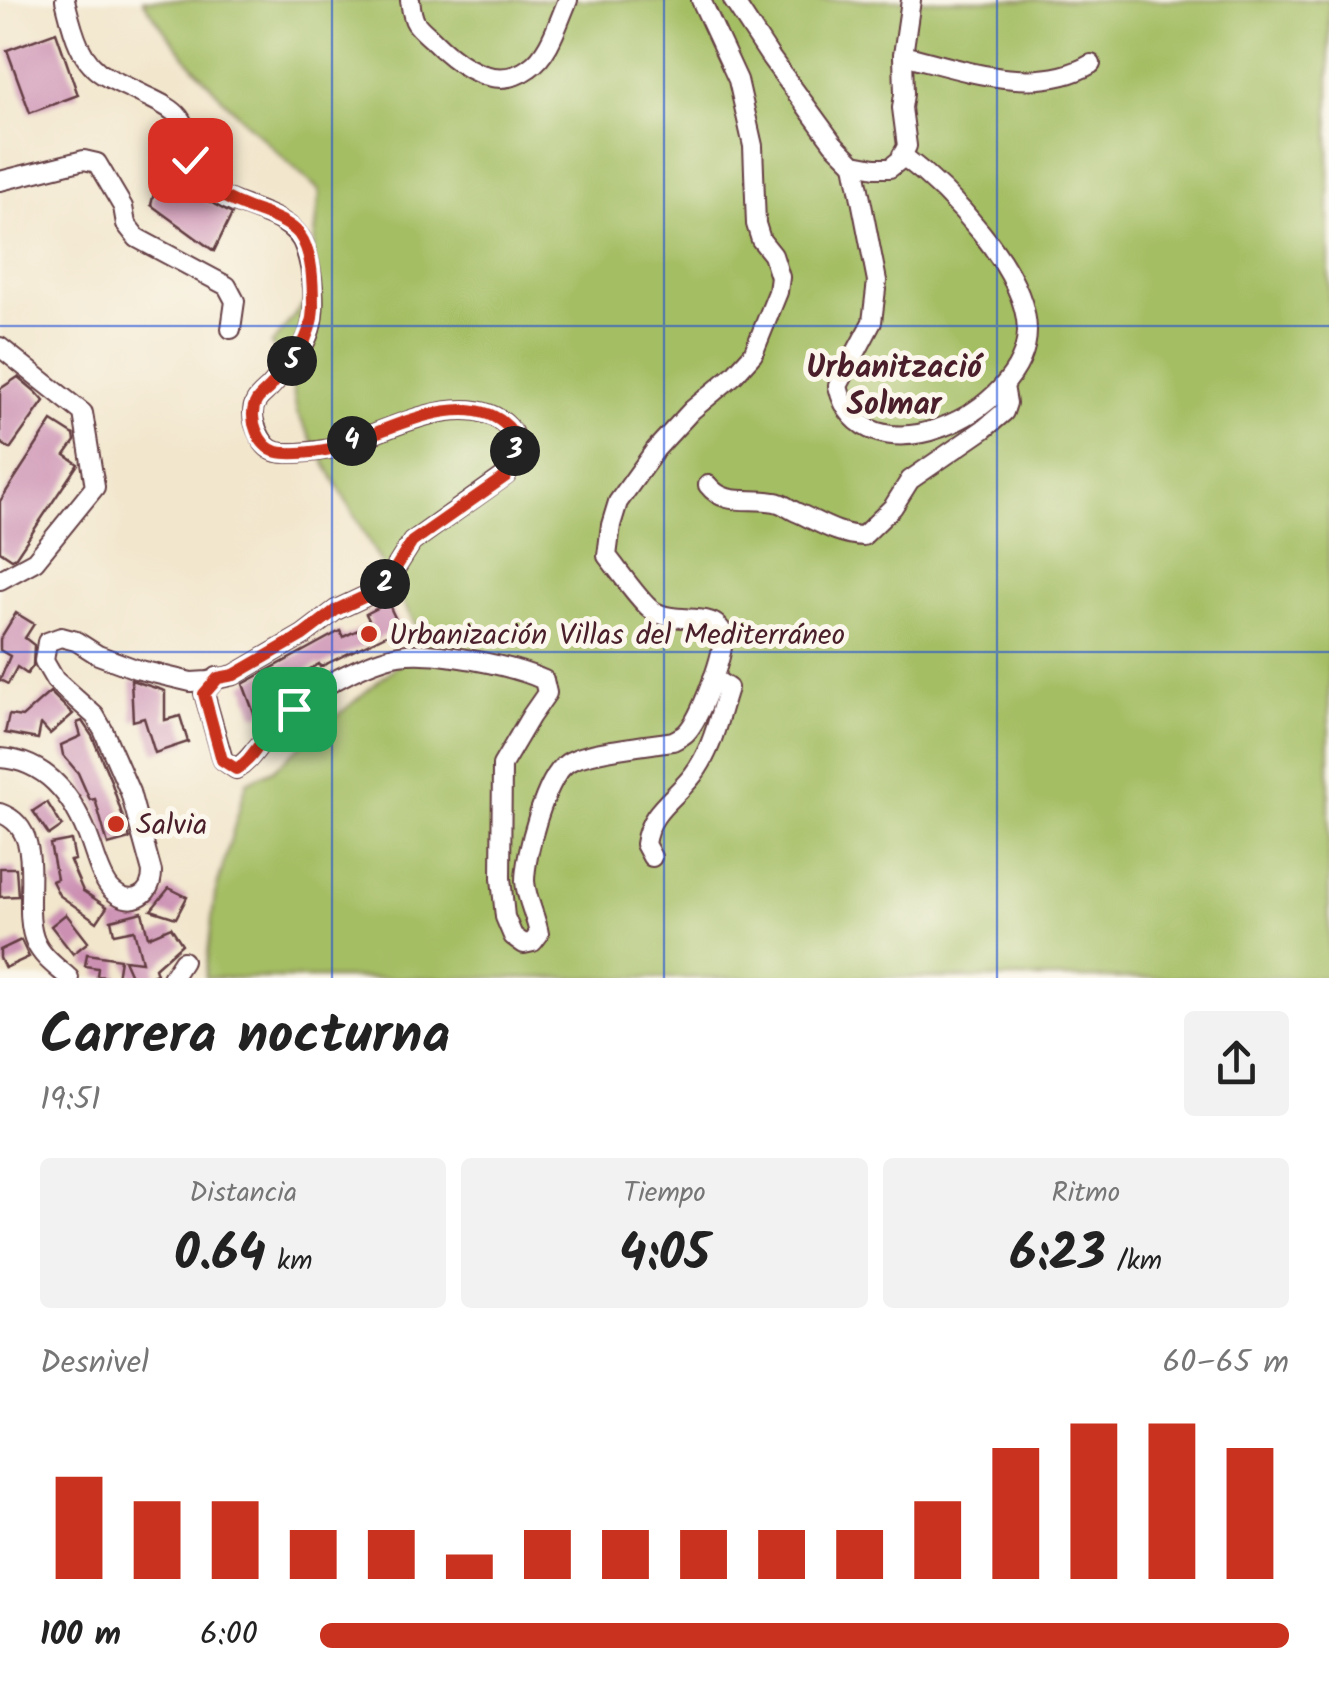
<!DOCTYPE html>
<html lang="es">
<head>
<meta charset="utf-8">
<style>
	body { margin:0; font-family:Kalam,sans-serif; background:#f2f2f2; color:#222; height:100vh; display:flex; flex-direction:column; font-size:38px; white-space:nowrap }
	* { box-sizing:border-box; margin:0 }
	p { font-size:32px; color:#767676 }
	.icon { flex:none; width:55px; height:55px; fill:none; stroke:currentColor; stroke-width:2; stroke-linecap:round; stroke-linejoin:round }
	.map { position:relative; height:978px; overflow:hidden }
	.panel { display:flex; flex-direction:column; background:#fff; flex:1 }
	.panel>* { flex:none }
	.pin { position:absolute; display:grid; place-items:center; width:85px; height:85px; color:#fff; margin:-42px; border-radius:20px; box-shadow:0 5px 15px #0006 }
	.km { position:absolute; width:50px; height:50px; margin:-25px; border-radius:50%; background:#222; color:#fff; font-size:28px; line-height:50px; text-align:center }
	.round { display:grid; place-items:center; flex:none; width:105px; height:105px; border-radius:10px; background:#f2f2f2 }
	.head { display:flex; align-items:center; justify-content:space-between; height:170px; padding:0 40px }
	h1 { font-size:55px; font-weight:600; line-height:75px }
	.stats { display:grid; grid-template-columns:repeat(3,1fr); gap:15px; height:170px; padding:10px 40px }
	.stats div { display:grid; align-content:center; border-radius:10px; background:#f2f2f2; text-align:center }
	.stats b { font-size:50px; font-weight:600 }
	.stats small { font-size:28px; font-weight:400 }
	.stats p { font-size:28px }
	.chart { height:280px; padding:20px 40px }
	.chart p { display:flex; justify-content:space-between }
	.chart svg { width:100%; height:180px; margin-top:10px; stroke:#c8321e; stroke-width:6 }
	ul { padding:0 40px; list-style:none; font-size:32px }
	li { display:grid; grid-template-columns:160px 120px 1fr; align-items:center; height:75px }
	li i { height:25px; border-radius:12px; background:#c8321e }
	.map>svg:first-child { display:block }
</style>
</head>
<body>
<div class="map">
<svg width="1329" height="978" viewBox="0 0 1329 978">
	<rect width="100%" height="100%" fill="#fbf7ec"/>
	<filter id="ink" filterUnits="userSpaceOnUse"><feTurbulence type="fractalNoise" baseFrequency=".01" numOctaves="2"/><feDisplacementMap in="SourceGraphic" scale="20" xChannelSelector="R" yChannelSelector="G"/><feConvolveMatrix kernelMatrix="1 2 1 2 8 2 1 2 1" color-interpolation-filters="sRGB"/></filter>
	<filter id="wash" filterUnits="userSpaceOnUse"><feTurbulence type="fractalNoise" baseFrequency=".0048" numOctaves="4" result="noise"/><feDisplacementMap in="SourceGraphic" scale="40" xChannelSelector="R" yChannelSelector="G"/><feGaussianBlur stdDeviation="2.25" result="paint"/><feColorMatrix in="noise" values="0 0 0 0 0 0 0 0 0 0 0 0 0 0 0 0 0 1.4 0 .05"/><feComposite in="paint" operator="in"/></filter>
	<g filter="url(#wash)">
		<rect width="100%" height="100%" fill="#f2e6cc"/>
		<path fill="#a4be64" stroke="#776e48" stroke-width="2.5" d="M 143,0 L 1329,0 L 1329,978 L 205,978 L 215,894 L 247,782 L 273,770 L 425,642 L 297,413 L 289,368 L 271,345 L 308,298 L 320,191 C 255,133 191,73 143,0 Z"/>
		<g id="blocks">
			<g fill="#cc90b3">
				<path d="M 56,32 L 78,95 L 30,113 L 7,50 Z"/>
				<path d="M 172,172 L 187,182 L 199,196 L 232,214 L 214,251 L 151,205 L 157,181 Z"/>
				<path d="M 18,377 L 36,392 L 44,401 L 10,449 L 0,442 L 0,389 Z"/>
				<path d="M 52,421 L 74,435 L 75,441 L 65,455 L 78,464 L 16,557 L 12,559 L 0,551 L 0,501 Z"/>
				<path d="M 388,603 L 400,628 L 320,667 L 319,664 L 266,693 L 272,709 L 255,716 L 243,684 L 340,631 L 343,637 L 371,624 L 366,614 Z"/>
				<path d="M 16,613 L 34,624 L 25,638 L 34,645 L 33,666 L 27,674 L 17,667 L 8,684 L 0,680 L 10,656 L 0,650 L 0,639 Z"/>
				<path d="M 131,680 L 165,691 L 165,720 L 180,716 L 188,742 L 155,753 L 144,718 L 133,721 Z"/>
				<path d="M 50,692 L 73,714 L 50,734 L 41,724 L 38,739 L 5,733 L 9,715 L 22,717 Z"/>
				<path d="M 82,721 L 92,736 L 111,781 L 130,839 L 108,845 L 95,799 L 90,800 L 78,773 L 63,755 L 61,745 L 81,736 L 77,723 Z"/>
				<path d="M 47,802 L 62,826 L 49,835 L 33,811 Z"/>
				<path d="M 71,840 L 75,860 L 70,861 L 83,891 L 107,907 L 97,922 L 59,895 L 52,881 L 57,879 L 50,844 Z"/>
				<path d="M 0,868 L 16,868 L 18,896 L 0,897 Z"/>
				<path d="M 169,888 L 187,897 L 176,918 L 151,910 Z"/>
				<path d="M 142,912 L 148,937 L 171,927 L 182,944 L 155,968 L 157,974 L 147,978 L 132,978 L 124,960 L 142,962 L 134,930 L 114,934 L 111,920 Z"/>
				<path d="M 66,914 L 88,942 L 73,954 L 51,926 Z"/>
				<path d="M 21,940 L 29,957 L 5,968 L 0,958 L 0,950 Z"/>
				<path d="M 87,954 L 120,959 L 117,978 L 97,976 L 98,968 L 85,966 Z"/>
			</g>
		</g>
	</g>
	<g filter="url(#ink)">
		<use href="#blocks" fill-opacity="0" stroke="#633d43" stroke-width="2.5"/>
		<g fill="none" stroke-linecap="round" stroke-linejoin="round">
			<defs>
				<g id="minor">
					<path d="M 410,0 C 411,7 412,17 416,23 C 420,29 428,35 433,40 C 458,65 495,93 529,68 C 550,54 558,22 568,0"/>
					<path d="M 733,0 L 771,58 L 833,143 L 854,164 L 875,168 L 890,168 L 900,160 L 907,146 L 902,108 L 904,94 L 903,55 L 911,0"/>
					<path d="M 903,55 C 961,69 1034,97 1091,64"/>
					<path d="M 854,164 L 877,281 L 872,322 L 838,386 C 861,488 1028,413 1027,330 C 1026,269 948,190 902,155"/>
					<path d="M 0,181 L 84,160 L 97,163 L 123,207 L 126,224 L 137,238 L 227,286 L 235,301 L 231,329"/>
					<path d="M 0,347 L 83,413 L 95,487 L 35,561 L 0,580"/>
					<path d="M 708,485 C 725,507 750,497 775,502 C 783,503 789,509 796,512 C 819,522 838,535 863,536 L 893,507 L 910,480 L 984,429 L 1004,412 L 1007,403 L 1004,386"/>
					<path d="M 217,677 L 204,693 L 223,760 L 236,769 C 250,761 256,747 268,736 C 277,726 286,717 295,708 C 315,688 370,660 399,655 C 432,649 514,666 544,680 L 547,693 L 531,716 L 502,765 L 501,878 L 505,917 L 513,936 L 524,944 L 533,942 L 539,934 C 536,916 526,899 525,881 C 525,855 545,779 566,764 C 581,751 650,745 673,741 C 675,740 684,735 686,733 C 700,719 722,660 723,639 C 724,633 722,630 718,626 C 706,613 672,624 652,610 C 641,603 617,568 607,556 L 611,525 L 618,502 L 656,449 L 692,410 L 734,375 L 753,354 L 778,292 L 780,277 L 773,255 L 761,240 L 756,224 L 753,146 L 738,80 L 701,0"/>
					<path d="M 0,758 C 50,761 76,801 91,844 C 96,858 101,877 110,888 C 128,908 152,898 152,872 L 130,792 L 103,730 L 95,716 L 55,680 L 44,661 L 47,642 L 61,637 L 76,641 L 98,655 L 136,669 L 191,682 L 208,681 L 234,675 L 303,635 L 336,610 L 383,588 L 412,542 L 506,475 C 515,461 522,442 508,427 C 468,384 382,434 337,447 C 323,451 291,455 277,452 C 269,450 264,444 261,438 C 255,427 249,413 256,402 C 259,396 267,391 271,386 C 285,370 304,351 310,330 C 317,306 313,272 305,248 C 294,211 234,210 206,186 C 184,168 195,139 179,117 C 172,108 158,102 148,97 C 134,90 120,84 107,77 C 79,63 72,28 65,0"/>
					<path d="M 0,813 C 51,831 18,906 36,943 C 42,957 58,968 69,978"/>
					<path d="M 652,857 L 645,844 C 650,810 674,800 693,775 C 713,749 718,718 728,688 L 713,678"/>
					<path d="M 172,978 L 183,961"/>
				</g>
			</defs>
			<use href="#minor" stroke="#633d43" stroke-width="22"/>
			<use href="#minor" stroke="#fff" stroke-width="18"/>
		</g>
	</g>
	<g fill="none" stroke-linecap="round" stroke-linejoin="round" filter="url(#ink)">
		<defs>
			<path id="route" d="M 190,160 C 202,190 231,202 260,212 C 273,217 290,223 299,234 C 313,253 313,285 313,308 C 312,340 292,362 272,385 C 267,391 259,396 256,402 C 247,417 259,448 277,452 C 291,455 322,452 337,447 C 382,434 467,384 508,427 C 522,442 515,461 506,476 L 412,542 L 383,588 L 336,610 L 303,635 L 234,675 L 218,678 L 204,694 L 222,760 L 236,769 C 249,762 255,750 264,739 C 274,729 285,720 294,709"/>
		</defs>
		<use href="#route" stroke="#fff" stroke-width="20"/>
		<use href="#route" stroke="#c8321e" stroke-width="12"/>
	</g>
	<path fill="none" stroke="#1d4ed8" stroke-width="2.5" stroke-opacity="0.55" d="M 332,0 L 332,978M 664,0 L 664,978M 997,0 L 997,978M 0,326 L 1329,326M 0,652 L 1329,652"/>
	<g fill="#c8321e" stroke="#fbf7ec" stroke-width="4">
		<circle cx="369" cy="634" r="10"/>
		<circle cx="116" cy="824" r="10"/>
	</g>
	<g text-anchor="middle" stroke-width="10" stroke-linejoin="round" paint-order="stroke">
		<g font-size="30" fill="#4a1f2b" stroke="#fbf7ec" text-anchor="start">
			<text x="389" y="644">Urbanización Villas del Mediterráneo</text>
			<text x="136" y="834">Salvia</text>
		</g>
		<g font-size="32" font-weight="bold" fill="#4a1f2b" stroke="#fbf7ec">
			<text x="894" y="377">Urbanització<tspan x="894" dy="37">Solmar</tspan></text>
		</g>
	</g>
</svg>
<div class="pin" style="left:294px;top:709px;background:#1e9e55"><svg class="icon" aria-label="arrive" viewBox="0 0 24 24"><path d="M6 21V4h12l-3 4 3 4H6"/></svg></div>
<div class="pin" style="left:190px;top:160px;background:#d93025"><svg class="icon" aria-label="check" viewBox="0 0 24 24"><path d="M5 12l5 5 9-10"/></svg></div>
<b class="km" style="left:385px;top:584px">2</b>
<b class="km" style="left:515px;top:451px">3</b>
<b class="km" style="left:352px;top:441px">4</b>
<b class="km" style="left:292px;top:361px">5</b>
</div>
<section class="panel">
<div class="head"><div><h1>Carrera nocturna</h1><p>19:51</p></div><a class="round"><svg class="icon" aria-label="share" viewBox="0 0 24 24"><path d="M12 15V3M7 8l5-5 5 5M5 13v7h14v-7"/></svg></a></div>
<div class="stats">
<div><p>Distancia</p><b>0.64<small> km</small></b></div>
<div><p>Tiempo</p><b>4:05</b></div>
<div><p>Ritmo</p><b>6:23<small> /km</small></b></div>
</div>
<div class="chart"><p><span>Desnivel</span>60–65 m</p>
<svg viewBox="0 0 160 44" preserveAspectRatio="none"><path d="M5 44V19M15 44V25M25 44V25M35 44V32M45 44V32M55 44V38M65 44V32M75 44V32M85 44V32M95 44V32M105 44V32M115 44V25M125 44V12M135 44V6M145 44V6M155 44V12"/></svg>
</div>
<ul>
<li><b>100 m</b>6:00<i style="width:100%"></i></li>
</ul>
</section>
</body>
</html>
